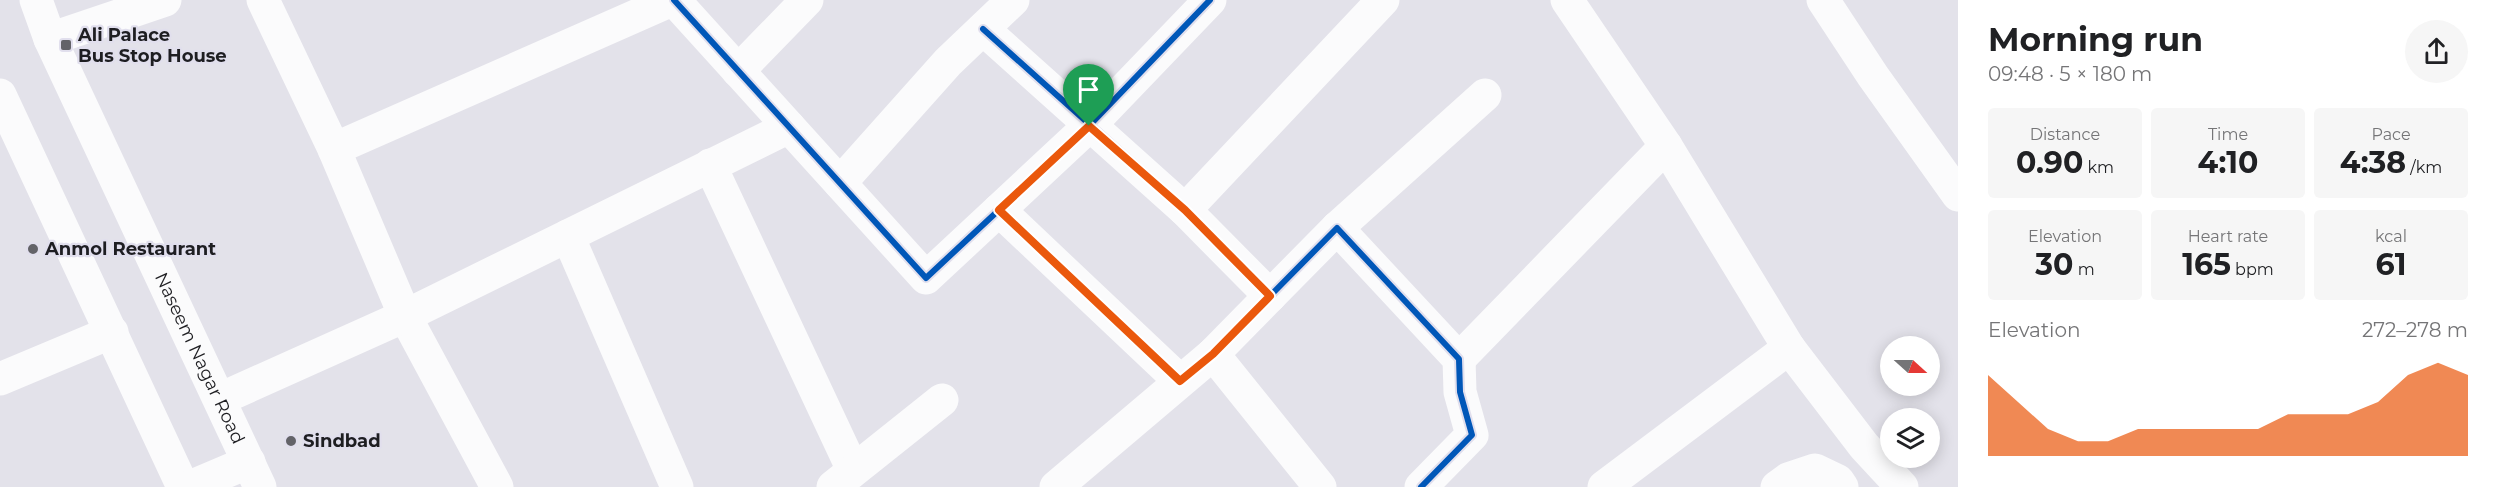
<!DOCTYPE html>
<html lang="en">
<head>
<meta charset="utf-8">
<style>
	body { margin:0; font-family:Montserrat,sans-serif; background:#f6f6f6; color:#202124; height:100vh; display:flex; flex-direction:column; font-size:22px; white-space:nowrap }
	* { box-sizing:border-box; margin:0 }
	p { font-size:20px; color:#757577 }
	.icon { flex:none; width:33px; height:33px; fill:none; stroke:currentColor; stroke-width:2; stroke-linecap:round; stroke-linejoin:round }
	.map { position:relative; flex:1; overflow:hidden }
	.drawer { display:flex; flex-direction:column; background:#fff; width:540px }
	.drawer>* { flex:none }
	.needle { width:39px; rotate:111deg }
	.tools { position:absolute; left:1880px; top:336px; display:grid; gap:12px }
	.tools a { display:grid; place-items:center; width:60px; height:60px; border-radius:50%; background:#fff; box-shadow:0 3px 15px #0003; font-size:30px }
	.pin { position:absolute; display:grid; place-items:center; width:51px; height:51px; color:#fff; margin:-62px -26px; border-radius:50% 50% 50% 0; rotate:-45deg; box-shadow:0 0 6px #0007 }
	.pin .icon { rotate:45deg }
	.round { display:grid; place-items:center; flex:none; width:63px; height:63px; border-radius:32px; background:#f6f6f6 }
	.overview { display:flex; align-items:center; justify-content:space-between; height:102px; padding:0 30px }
	h1 { font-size:33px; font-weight:700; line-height:45px }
	.figures { display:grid; grid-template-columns:repeat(3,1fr); gap:9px; height:102px; padding:6px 30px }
	.figures div { display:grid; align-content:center; border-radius:6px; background:#f6f6f6; text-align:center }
	.figures b { font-size:30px; font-weight:700 }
	.figures small { font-size:16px; font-weight:400 }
	.figures p { font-size:16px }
	.chart { height:168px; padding:12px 30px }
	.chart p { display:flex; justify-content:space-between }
	.chart svg { width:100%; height:108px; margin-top:6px; fill:#ea580c; opacity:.7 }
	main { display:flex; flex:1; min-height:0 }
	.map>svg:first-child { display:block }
</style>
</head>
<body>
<main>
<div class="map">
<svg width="1958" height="487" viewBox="0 0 1958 487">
	<rect width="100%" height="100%" fill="#e3e2ea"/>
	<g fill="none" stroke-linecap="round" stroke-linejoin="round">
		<g stroke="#fbfbfc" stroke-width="33">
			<path d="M 263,0 L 334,149 L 405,316 L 497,487"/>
			<path d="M 674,0 L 926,278 L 1089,126 L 1210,0"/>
			<path d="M 1567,0 L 1666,146 L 1789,348 L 1864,446 L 1902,487"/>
			<path d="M 1823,0 L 1873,76 L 1958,195"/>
			<path d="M 983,29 L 1185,210 L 1270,296 L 1337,228 L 1459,359 L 1460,392 L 1472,435 L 1421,487"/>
			<path d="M 738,71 L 807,0"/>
			<path d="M 334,149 L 672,0"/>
			<path d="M 710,165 L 853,470"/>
			<path d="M 840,183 L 948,62 L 1013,0"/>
			<path d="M 999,210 L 1180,381"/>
			<path d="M 1185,210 L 1383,0"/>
			<path d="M 1337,228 L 1485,95"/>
			<path d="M 568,236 L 677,487"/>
			<path d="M 1213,354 L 1270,296"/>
			<path d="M 1459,359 L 1666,146"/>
			<path d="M 0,379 L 112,332"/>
			<path d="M 220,399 L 405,316 L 789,127"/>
			<path d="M 833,487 L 942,400"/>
			<path d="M 1056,487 L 1213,354 L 1320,487"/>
			<path d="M 1604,487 L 1789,348"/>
			<path d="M 1777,487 L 1788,479 L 1815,470 L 1838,481 L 1842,487"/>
		</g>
		<g stroke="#fbfbfc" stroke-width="33">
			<path id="s1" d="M 36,0 L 50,39 L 260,487"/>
			<path d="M 50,39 L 165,0"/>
			<path d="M 0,95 L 183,487"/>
			<path d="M 190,487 L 249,462"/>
		</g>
		<defs>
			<g id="cycleway">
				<path d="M 674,0 L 926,278 L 1089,126 L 1210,0"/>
				<path d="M 983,29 L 1185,210 L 1270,296 L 1337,228 L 1459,359 L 1460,392 L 1472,435 L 1421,487"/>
			</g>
		</defs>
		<use href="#cycleway" stroke="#e1dfed" stroke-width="10"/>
		<use href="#cycleway" stroke="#0057b8" stroke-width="6"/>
	</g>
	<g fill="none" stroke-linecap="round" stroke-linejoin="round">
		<defs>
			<path id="route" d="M 1089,126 L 1185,210 L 1270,296 L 1213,354 L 1180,381 L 999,210 Z"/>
		</defs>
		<use href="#route" stroke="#fff" stroke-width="12"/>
		<use href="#route" stroke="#ea580c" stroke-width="8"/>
	</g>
	<g fill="#636368" stroke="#e1dfed" stroke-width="2">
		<rect x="60" y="39" width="12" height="12" rx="3"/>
		<circle cx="33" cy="249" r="6"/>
		<circle cx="291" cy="441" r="6"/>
	</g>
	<g text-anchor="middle" stroke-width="4.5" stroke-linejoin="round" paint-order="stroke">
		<g font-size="18" font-weight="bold" fill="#1e1e22" stroke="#e1dfed" text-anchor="start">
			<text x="78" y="41">Ali Palace<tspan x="78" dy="21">Bus Stop House</tspan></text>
			<text x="45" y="255">Anmol Restaurant</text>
			<text x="303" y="447">Sindbad</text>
		</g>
		<g font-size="18" fill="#1e1e22" stroke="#e1dfed">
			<text dy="6" stroke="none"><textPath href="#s1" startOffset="394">Naseem Nagar Road</textPath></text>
		</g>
	</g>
</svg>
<div class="tools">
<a><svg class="needle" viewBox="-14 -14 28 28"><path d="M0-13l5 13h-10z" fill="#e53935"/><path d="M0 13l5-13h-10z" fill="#757577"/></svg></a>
<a><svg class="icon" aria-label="layers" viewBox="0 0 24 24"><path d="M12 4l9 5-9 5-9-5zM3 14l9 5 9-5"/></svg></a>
</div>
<div class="pin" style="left:1089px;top:126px;background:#1e9e55"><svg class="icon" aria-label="arrive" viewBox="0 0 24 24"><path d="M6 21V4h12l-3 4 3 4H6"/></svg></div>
</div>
<section class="drawer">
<div class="overview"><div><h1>Morning run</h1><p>09:48 · 5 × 180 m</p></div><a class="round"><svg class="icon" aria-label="share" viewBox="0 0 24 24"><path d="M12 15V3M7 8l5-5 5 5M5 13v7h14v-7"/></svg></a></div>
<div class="figures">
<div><p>Distance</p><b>0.90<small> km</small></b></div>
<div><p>Time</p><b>4:10</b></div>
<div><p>Pace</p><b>4:38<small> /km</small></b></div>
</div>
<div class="figures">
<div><p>Elevation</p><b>30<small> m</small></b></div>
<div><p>Heart rate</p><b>165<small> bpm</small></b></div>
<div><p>kcal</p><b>61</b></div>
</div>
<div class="chart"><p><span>Elevation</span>272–278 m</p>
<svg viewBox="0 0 160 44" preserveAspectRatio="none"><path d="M0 44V11L10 22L20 33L30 38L40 38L50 33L60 33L70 33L80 33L90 33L100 27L110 27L120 27L130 22L140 11L150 6L160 11V44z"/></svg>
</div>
</section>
</main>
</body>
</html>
